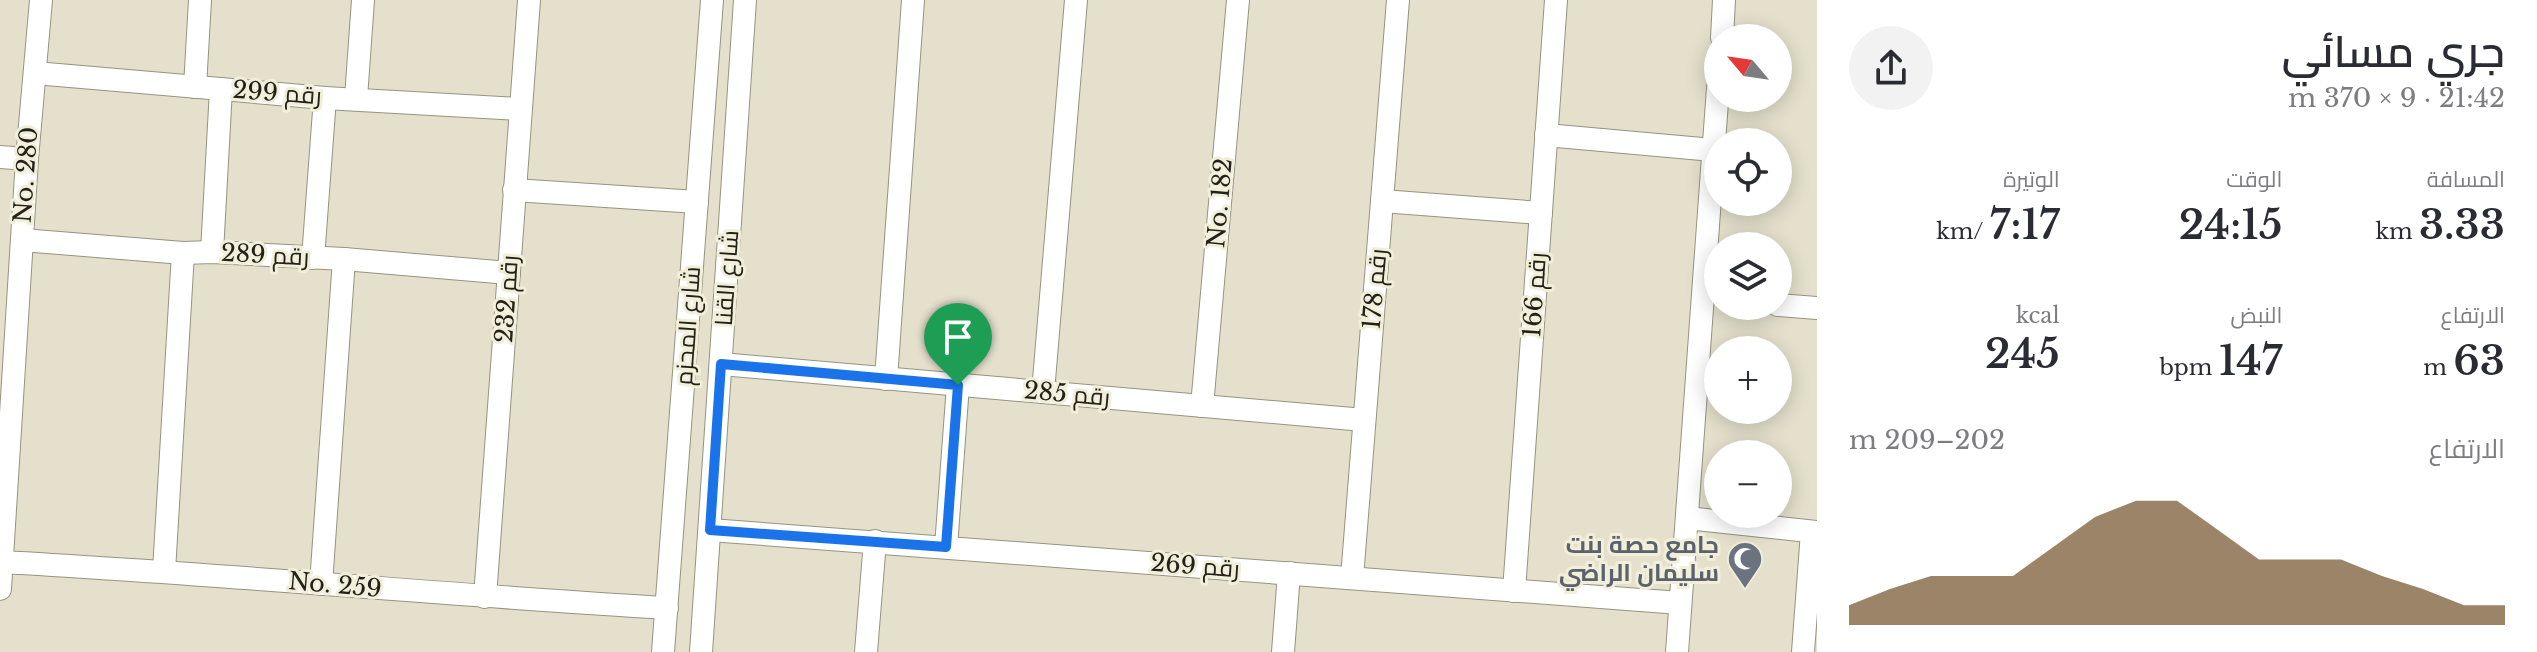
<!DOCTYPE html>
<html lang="ar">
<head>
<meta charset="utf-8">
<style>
	body { margin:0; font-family:"Libre Baskerville",Cairo,serif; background:#f2f2f3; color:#2b2b33; direction:rtl; height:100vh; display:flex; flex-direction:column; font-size:30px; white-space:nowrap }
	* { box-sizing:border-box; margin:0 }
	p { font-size:26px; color:#7c7c81 }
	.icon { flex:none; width:44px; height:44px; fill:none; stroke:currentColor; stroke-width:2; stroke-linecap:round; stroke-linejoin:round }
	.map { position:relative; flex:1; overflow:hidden; direction:ltr }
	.sheet { display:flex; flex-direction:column; background:#fff; width:720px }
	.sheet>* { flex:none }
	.needle { width:52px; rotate:299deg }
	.buttons { position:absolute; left:1704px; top:24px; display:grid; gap:16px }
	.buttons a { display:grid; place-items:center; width:88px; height:88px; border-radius:50%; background:#fff; box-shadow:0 4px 20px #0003; font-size:40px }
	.pin { position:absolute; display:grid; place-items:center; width:68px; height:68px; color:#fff; margin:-82px -34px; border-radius:50% 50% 50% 0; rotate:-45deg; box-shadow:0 0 8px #0007 }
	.pin .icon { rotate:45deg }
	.round { display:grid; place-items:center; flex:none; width:84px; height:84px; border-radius:42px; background:#f2f2f3 }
	.overview { display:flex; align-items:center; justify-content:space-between; height:136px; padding:0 32px }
	h1 { font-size:44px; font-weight:600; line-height:60px }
	.figures { display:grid; grid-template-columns:repeat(3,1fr); gap:12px; height:136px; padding:8px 32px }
	.figures div { display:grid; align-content:center }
	.figures b { font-size:40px; font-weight:600 }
	.figures small { font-size:22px; font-weight:400 }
	.figures p { font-size:22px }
	.chart { height:224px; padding:16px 32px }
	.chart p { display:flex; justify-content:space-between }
	.chart svg { width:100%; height:144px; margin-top:8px; fill:#715127; opacity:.7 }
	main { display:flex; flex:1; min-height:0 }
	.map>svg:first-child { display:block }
</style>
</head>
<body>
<main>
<section class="sheet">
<div class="overview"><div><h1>جري مسائي</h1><p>21:42 · 9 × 370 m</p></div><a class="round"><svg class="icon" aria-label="share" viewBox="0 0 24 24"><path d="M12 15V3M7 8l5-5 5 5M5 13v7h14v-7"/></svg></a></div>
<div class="figures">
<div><p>المسافة</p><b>3.33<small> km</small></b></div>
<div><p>الوقت</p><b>24:15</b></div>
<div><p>الوتيرة</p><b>7:17<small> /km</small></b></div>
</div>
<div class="figures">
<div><p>الارتفاع</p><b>63<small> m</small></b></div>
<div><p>النبض</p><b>147<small> bpm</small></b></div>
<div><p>kcal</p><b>245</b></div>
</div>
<div class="chart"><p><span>الارتفاع</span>202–209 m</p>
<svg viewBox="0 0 160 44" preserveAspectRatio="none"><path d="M0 44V38L10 33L20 29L30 29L40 29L50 20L60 11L70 6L80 6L90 15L100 24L110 24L120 24L130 29L140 33L150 38L160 38V44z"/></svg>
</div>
</section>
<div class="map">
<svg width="1817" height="652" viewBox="0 0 1817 652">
	<rect width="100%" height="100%" fill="#e4e0cc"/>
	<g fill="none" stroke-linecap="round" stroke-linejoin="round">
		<defs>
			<g id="minor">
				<path d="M 1722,38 L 1724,0"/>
				<path d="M 35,73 L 325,98 L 520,109"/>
				<path d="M 195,87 L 200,0"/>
				<path d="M 356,98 L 363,0"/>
				<path d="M 1546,135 L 1713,150"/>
				<path d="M 0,157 L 27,159"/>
				<path d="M 514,190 L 697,202"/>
				<path d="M 1382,201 L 1541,213"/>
				<path d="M 22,240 L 183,253 L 212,252 L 344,259 L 509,273"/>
				<path d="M 212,252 L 221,89"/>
				<path d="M 313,258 L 325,98"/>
				<path d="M 1778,305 L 1817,308"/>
				<path d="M 721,364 L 1364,420"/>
				<path d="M 886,379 L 913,0"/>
				<path d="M 1043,392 L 1076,0"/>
				<path d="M 1202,406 L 1238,0"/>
				<path d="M 1687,518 L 1817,532"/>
				<path d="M 710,530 L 1680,603"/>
				<path d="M 946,547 L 958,385"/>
				<path d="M 2,562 C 224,574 445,595 667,608"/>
				<path d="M 164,571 L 183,253"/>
				<path d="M 1352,578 L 1398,0"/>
				<path d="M 321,584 L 344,259"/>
				<path d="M 0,589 L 27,159 L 41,0"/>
				<path d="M 1514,591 L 1556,0"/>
				<path d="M 485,597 L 529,0"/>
				<path d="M 663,652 L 712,0"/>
				<path d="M 701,652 L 745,0"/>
				<path d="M 866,652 L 875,541"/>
				<path d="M 1283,652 L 1289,573"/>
				<path d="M 1677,652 L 1718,88"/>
				<path d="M 1803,652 L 1812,532"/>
			</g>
		</defs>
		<use href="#minor" stroke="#969381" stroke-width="24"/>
		<use href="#minor" stroke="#fff" stroke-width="22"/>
	</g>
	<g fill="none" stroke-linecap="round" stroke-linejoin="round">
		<defs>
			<path id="route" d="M 721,364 L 958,385 L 946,547 L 710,530 Z"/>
		</defs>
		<use href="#route" stroke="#fff" stroke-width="16"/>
		<use href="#route" stroke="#1a73e8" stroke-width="10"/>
	</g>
	<defs>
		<symbol id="mosque-pin" viewBox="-11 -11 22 30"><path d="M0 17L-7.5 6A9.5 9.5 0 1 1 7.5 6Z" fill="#6b7280" stroke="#f1eed9"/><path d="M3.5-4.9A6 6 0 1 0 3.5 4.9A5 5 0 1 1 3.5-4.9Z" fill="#fff"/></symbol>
	</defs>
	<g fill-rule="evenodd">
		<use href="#mosque-pin" x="1725" y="539" width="40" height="54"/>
	</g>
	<g text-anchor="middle" stroke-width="6" stroke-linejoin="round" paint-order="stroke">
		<g font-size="24" fill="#22211a" stroke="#f1eed9">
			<text transform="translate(277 93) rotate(4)" y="8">رقم 299</text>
			<text transform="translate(26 175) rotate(-86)" y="8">No. 280</text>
			<text transform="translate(1220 203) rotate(-85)" y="8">No. 182</text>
			<text transform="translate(265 255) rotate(3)" y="8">رقم 289</text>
			<text transform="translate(727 278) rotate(-86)" y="8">شارع القنا</text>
			<text transform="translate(1375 289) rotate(-85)" y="8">رقم 178</text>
			<text transform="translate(1535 295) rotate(-86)" y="8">رقم 166</text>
			<text transform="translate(507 299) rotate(-86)" y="8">رقم 232</text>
			<text transform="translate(688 326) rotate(-86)" y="8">شارع المحزم</text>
			<text transform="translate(1067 394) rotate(5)" y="8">رقم 285</text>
			<text transform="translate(1195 566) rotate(4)" y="8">رقم 269</text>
			<text transform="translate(335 585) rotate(5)" y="8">No. 259</text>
		</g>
		<g font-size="24" font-weight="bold" fill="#5b616d" stroke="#f1eed9" text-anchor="end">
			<text x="1719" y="553">جامع حصة بنت<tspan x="1719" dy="28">سليمان الراضي</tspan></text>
		</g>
	</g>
</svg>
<div class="buttons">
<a><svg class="needle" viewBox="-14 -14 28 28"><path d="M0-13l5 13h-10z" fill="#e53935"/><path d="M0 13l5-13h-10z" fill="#7c7c81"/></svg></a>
<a><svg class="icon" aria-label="locate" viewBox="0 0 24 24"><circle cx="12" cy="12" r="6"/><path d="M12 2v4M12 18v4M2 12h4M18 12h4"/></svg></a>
<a><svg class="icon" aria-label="layers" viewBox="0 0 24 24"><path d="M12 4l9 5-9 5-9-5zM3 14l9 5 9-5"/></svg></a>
<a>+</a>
<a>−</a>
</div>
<div class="pin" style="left:958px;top:385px;background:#1e9e55"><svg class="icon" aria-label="arrive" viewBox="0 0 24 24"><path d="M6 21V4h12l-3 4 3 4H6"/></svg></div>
</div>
</main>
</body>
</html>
